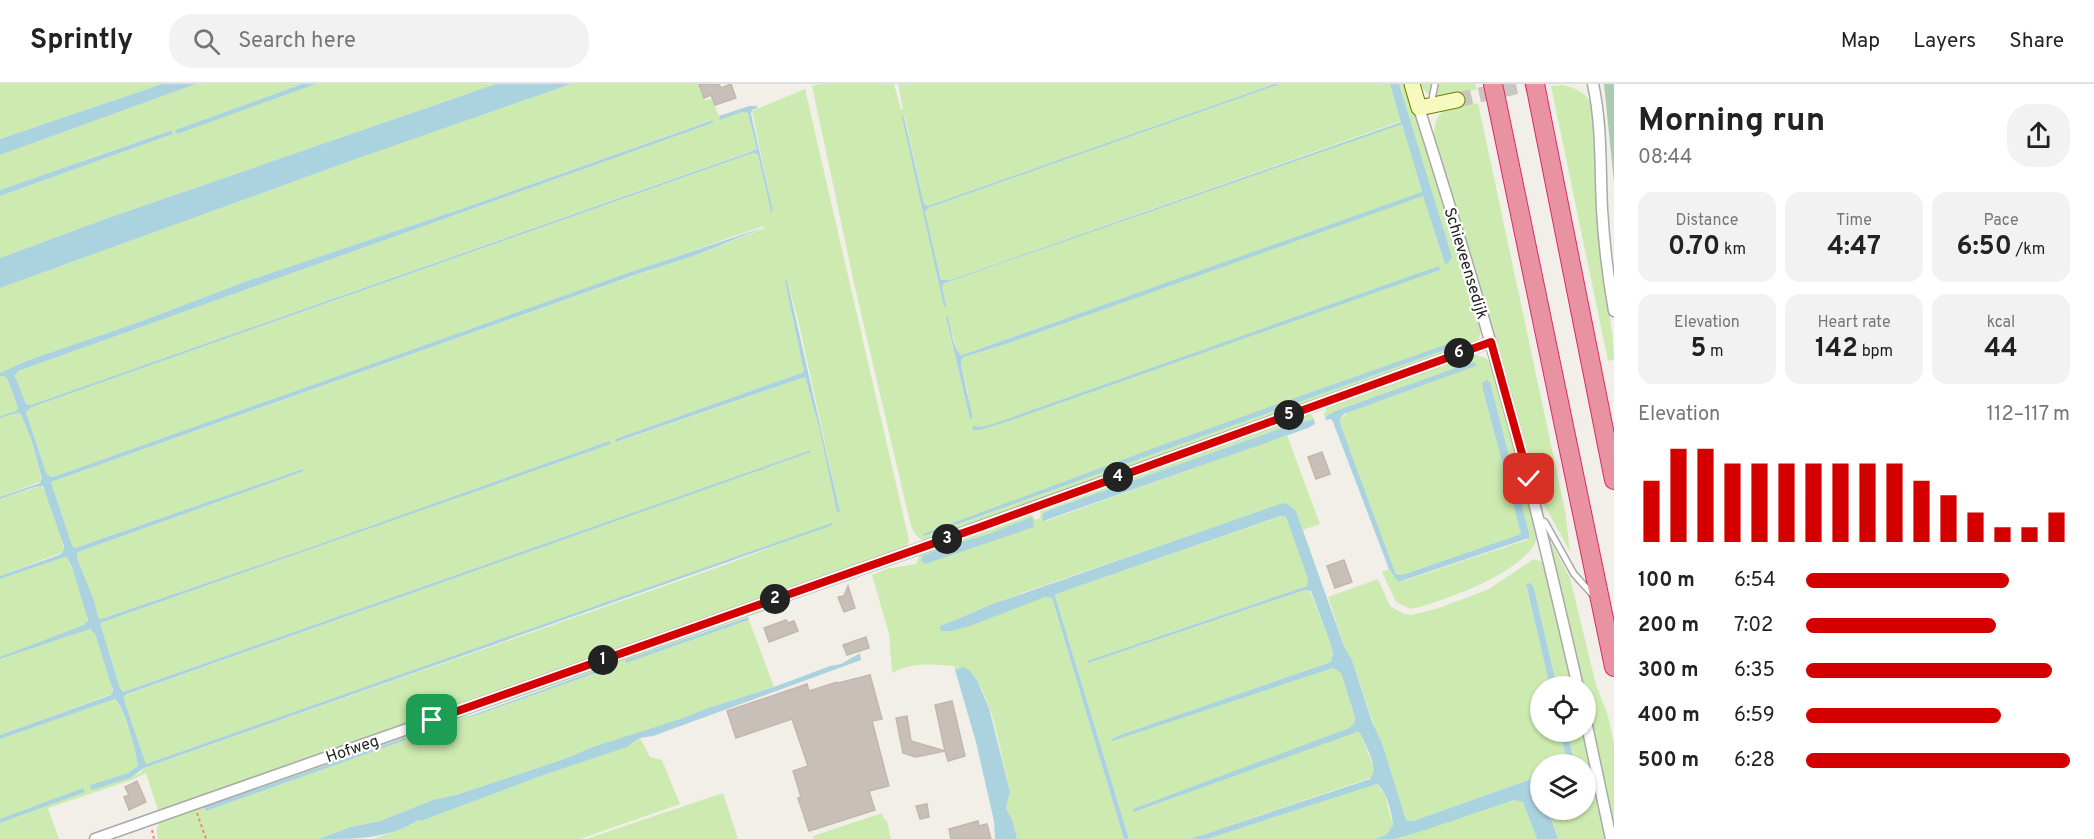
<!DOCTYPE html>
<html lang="en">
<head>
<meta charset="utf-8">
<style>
	body { margin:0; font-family:Overpass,sans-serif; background:#f2f2f2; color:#222; height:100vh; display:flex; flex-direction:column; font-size:22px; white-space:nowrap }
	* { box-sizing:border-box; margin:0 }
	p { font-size:20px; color:#767676 }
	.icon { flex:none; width:33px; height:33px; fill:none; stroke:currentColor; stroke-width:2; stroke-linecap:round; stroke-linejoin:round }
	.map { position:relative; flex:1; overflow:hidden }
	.side { display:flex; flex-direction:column; background:#fff; width:480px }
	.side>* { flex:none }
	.controls { position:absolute; left:1530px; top:592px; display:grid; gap:12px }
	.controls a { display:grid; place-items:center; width:66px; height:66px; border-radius:50%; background:#fff; box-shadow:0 2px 4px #0004; font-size:30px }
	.pin { position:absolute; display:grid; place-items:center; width:51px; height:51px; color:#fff; margin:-26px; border-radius:12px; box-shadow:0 3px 9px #0006 }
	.km { position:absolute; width:30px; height:30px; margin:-15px; border-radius:50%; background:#222; color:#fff; font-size:16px; line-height:30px; text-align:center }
	.round { display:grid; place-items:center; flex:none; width:63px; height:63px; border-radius:24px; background:#f2f2f2 }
	.overview { display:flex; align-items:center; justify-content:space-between; height:102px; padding:0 24px }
	h1 { font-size:33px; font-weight:700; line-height:45px }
	.stats { display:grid; grid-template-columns:repeat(3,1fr); gap:9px; height:102px; padding:6px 24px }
	.stats div { display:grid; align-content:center; border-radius:15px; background:#f2f2f2; text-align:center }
	.stats b { font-size:26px; font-weight:700 }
	.stats small { font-size:16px; font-weight:400 }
	.stats p { font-size:16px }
	.chart { height:168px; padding:12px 24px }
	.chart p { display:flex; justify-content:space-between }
	.chart svg { width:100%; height:108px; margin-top:6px; stroke:#d40000; stroke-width:6 }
	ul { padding:0 24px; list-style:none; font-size:20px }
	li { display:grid; grid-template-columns:96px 72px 1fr; align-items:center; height:45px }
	li i { height:15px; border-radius:8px; background:#d40000 }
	header { display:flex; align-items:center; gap:36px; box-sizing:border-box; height:84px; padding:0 30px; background:#fff; border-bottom:2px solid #e0e0e0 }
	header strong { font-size:28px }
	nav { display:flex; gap:33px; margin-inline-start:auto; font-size:21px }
	.search { width:420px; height:54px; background:#f2f2f2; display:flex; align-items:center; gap:15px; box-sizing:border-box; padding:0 21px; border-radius:24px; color:#767676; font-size:22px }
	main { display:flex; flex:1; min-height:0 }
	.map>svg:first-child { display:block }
</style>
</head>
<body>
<header>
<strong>Sprintly</strong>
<div class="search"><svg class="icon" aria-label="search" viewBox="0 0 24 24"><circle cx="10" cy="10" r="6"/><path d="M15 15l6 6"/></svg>Search here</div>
<nav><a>Map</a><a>Layers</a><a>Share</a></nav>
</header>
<main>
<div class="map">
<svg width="1614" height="755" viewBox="0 0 1614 755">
	<rect width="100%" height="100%" fill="#f2efe9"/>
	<g fill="#cdebb0" fill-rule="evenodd">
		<path d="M 0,0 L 162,0 L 0,55 Z"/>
		<path d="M 196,0 L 302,0 L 175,46 L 205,39 L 316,0 L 496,0 L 108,134 L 0,174 L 0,112 L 173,50 L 173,48 L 171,46 L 0,106 L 0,71 Z"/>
		<path d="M 571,0 L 699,0 L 704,16 L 712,15 L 720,35 L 742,28 L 748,29 L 757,65 L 31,321 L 26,320 L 15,292 L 18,287 L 707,41 L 713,38 L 712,36 L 470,122 L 247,197 L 142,237 L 26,277 L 0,289 L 0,204 L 359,74 Z"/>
		<path d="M 820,0 L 894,0 L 901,26 L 903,25 L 898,0 L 1274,0 L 929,122 L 924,120 L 905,33 L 903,33 L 944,223 L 942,202 L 945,199 L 1402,39 L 1422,109 L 965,270 L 961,271 L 957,267 L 948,234 L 947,238 L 970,335 L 968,308 L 961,280 L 961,276 L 964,273 L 1006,260 L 1423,111 L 1445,180 L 1439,133 L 1399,0 L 1407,0 L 1479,236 C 1481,246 1482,253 1474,260 L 926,457 C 914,454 912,444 909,434 L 854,199 L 812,2 Z"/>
		<path d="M 1280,0 L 1390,0 L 1401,37 L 950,196 L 941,196 L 925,128 L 928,124 Z"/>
		<path d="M 1419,0 L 1475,0 L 1477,5 L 1457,10 L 1456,8 L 1440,12 L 1439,14 L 1428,10 Z"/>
		<path d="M 1562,1 C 1577,4 1588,9 1593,25 C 1595,78 1596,131 1602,183 C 1605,214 1614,244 1614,275 L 1608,277 L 1551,2 Z"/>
		<path d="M 805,5 L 909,456 L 907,463 L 902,467 L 159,730 L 146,689 L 132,696 L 48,724 L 59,755 L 0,755 L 0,739 L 72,712 L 0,735 L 0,655 L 114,615 C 126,627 135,665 138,682 L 128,689 L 91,701 L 92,705 L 140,689 L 144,684 L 730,479 L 832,440 L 146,680 L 125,619 L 124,613 L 128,610 L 811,367 L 811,366 L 123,608 L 120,604 L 100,539 L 610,360 L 609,357 L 303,466 L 101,535 L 98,534 L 95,519 L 77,474 L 78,468 L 304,387 L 303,385 L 75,464 L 72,461 L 51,398 L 633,192 L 696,171 L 765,144 L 763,142 L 53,393 L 47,391 L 26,328 L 32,323 L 747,71 L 755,69 L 758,71 L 771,128 L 773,128 L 752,27 ZM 787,196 L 799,240 L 840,428 L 837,428 L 820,347 L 805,293 L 617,358 L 615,355 L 804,288 L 786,202 Z"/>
		<path d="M 1478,19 L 1565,426 L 1570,468 L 1540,413 L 1434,52 C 1435,41 1434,34 1445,26 Z"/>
		<path d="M 1472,270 L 1486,274 L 1493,283 L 1537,454 C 1528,487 1442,518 1411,525 L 1396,518 L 1382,488 L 1389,485 L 1398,498 L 1406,496 L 1527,456 L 1529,451 L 1490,298 L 1488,296 L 1484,310 L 1521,450 L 1402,491 L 1395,488 L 1340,339 L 1340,335 L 1349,328 L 1476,282 L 1472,278 L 1335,327 L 1325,333 L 1324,330 L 1328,322 Z"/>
		<path d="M 0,292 L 5,292 L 8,296 L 18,324 L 16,327 L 0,332 Z"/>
		<path d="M 17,329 L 21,330 L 32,358 L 42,397 L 0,413 L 0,334 Z"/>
		<path d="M 1310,329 L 1314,335 L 1290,341 L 1042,430 L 1046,437 L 1287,351 L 1320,440 L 1303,446 C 1298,433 1296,422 1281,420 L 1025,508 L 975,527 L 939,543 L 951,547 L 1048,512 L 1052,514 L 1054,521 L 1124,755 L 1017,755 L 1013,738 L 1006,724 L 1010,708 L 1008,699 C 999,663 994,621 973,590 L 955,586 L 954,582 C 932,580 912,578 892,589 L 889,550 L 872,491 L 886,485 L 916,480 L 919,472 L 925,468 L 1029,430 L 1033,432 L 1035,436 L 1040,434 L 1041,424 Z"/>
		<path d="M 41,402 C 49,409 65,457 63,468 L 0,492 L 0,415 Z"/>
		<path d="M 1282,432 L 1287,434 L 1308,495 L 1307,502 L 1090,576 L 1088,579 L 1305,506 L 1310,507 L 1331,561 L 1333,570 L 1331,578 L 1120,651 L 1112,655 L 1112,656 L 1333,584 L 1341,589 L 1355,633 L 1354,640 L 1349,644 L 1135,728 L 1353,648 L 1360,649 L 1373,681 L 1373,693 L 1190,755 L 1129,755 L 1055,512 L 1056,510 Z"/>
		<path d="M 1549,455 L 1570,494 L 1596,601 L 1608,632 L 1614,660 L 1614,740 L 1586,612 L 1586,603 L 1583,603 Z"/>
		<path d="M 65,473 L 68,475 C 74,489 92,528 86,541 L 0,573 L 0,495 Z"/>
		<path d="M 1534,475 L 1543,478 L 1572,603 L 1557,603 L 1534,504 L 1526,501 L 1550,603 L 1540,603 L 1540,648 L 1560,648 L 1568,681 L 1540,681 L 1540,692 L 1413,737 L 1406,736 L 1382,659 L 1375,645 L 1352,576 L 1344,562 L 1328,513 L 1378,495 L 1390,522 L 1404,530 L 1411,531 L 1439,524 L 1489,505 Z"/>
		<path d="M 778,518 L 782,521 L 695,551 L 626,579 L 749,536 L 774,603 L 711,623 L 680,635 L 594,663 L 564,675 L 456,711 L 431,717 L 380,737 L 351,743 L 319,755 L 158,755 C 156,746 156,741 163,735 L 400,651 C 425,648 447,640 469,627 ZM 609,582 L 611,584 L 474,632 L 469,634 L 467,631 ZM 404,654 L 406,654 L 406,656 L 400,658 L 206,727 L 204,723 Z"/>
		<path d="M 89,545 L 95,550 L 112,601 L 112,610 L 0,651 L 0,575 Z"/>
		<path d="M 1567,648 L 1582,648 L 1606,755 L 1558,755 L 1548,726 L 1586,726 L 1586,681 L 1575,681 Z"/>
		<path d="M 640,654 L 650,673 L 662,676 L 680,720 L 580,755 L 373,755 L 409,742 L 419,736 L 421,737 L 541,692 L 606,670 L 632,660 Z"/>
		<path d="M 1377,700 L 1385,711 L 1393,741 L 1386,751 L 1375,755 L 1207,755 Z"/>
		<path d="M 723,709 L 738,755 L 586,755 Z"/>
		<path d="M 1514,716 L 1523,718 L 1537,755 L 1395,755 Z"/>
		<path d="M 882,729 L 884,735 L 887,737 L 891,755 L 813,755 L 813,752 Z"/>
	</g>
	<path fill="#aacbaf" d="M 1604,0 L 1614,0 L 1614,99 Z"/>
	<g fill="#aad3df">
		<path d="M 162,0 L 196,0 L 0,71 L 0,55 Z"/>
		<path d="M 302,0 L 316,0 L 177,50 L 175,46 Z"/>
		<path d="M 496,0 L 571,0 L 359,74 L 0,204 L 0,174 L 108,134 Z"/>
		<path d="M 1274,0 L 1280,0 L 928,124 L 925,128 L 941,196 L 950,196 L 1401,38 L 1390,0 L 1399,0 L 1452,173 L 1448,179 L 1445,180 L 1423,112 L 1006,260 L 964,273 L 961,276 L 961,280 L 972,331 L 972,334 L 970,335 L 946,233 L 948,233 C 951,244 953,264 961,271 L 965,270 L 1422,108 L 1402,40 L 945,199 L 942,202 L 946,222 L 944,223 L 902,33 L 904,33 L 924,120 L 928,122 Z"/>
		<path d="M 749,22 L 757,22 L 757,24 L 752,26 L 751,30 L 773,127 L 771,128 L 758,71 L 755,69 L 747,71 L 32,323 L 26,328 L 47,391 L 53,393 L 631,188 L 765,143 L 696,171 L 632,192 L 51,398 L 72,461 L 75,464 L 303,385 L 304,387 L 78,468 L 77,474 L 95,519 L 98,534 L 101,535 L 303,466 L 609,357 L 611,360 L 100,539 L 120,604 L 123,608 L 811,366 L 811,368 L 127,610 L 124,613 L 125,619 L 146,680 L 826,441 L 832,439 L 833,441 L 144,684 L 130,694 L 92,706 L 90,701 L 128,689 L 138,682 C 135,665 126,627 115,615 L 0,655 L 0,651 L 111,611 L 113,606 L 95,550 L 90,545 L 0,575 L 0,573 L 84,541 L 88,536 L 72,483 L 68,475 L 65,473 L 0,495 L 0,492 L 59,471 L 63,468 L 64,462 L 43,402 L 35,403 L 0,415 L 0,413 L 40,399 L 42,395 L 32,358 L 21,330 L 17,329 L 0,334 L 0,332 L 16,327 L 18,324 L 8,296 L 5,292 L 0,292 L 0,289 L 26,277 L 142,237 L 247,197 L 470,122 L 713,36 L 713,38 L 707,41 L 18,287 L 15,292 L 26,320 L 31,321 L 747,69 L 757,65 L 748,29 L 742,28 L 720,36 L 719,32 Z"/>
		<path d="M 172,46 L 173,50 L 0,112 L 0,106 Z"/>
		<path d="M 1439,182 L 1440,186 L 1009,337 L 980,346 L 973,346 L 972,342 L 981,343 L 993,340 Z"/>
		<path d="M 787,196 L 840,428 L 837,429 L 820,347 L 805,293 L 616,358 L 615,355 L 804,288 L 786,202 L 785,197 Z"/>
		<path d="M 1459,256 L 1461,260 L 924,452 L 923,450 L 1165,360 Z"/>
		<path d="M 1472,278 L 1476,279 L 1476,282 L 1344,330 L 1340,335 L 1340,339 L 1395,488 L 1397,490 L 1402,491 L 1521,450 L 1484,310 L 1482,299 L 1487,296 L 1490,298 L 1529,449 L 1529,454 L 1398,498 L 1389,485 L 1333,338 L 1331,335 L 1326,336 L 1325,333 L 1335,327 Z"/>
		<path d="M 1314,335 L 1315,340 L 1308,344 L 1043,437 L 1042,430 L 1050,426 L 1290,341 Z"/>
		<path d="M 1283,419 L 1289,421 L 1296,427 L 1344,562 L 1352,576 L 1372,638 L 1382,659 L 1406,736 L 1413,737 L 1540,692 L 1540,726 L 1548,726 L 1558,755 L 1537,755 L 1523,718 L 1514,716 L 1425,746 L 1395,755 L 1375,755 L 1386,751 L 1393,741 C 1392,729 1387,708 1377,700 L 1207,755 L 1190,755 L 1370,695 C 1380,684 1365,661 1360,649 L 1357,648 L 1134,728 L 1133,725 L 1349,644 L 1354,640 L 1355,633 L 1341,589 L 1333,584 L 1112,657 L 1112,655 L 1120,651 L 1331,578 L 1333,570 L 1331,561 L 1311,507 L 1305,506 L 1088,579 L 1088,577 L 1090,576 L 1307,502 L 1308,495 L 1286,433 L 1281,432 L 1056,510 L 1055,512 L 1129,755 L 1124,755 L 1052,514 L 1045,513 L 970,542 L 951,547 L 941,547 L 939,543 L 943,541 L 990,521 Z"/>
		<path d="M 1032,433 L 1034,443 L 925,480 L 921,477 L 922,472 L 941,464 L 986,451 Z"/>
		<path d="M 1531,499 L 1534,504 L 1557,603 L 1550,603 L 1527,504 L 1526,500 Z"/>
		<path d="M 748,533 L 749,536 L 626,579 L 625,576 Z"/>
		<path d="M 860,569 L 861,576 L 653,652 L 640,654 L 627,663 L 541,692 L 421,737 L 419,736 C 389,755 355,755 319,755 L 351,743 L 380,737 L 433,716 L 456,711 L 564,675 L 593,663 L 680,635 L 711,623 L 774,603 L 830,582 L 841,580 Z"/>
		<path d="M 611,581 L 611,584 L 602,587 L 474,632 L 468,634 L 467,633 Z"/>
		<path d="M 964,583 L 970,587 L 977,596 L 989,624 L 1010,708 L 1006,724 L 1013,738 L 1017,755 L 995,755 L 994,737 L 976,658 L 955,586 Z"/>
		<path d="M 1560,648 L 1567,648 L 1575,681 L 1568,681 Z"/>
		<path d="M 404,654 L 406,654 L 406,656 L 400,658 L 206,727 L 204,723 Z"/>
		<path d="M 83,704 L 85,708 L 0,739 L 0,735 Z"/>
	</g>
	<g fill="#c7bfb8" stroke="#c4b6ab" stroke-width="1.5">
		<path d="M 699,0 L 719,0 L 721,4 L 731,0 L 736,14 L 715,21 L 711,11 L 704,14 Z"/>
		<path d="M 1322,368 L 1330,390 L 1316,395 L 1308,373 Z"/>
		<path d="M 1344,476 L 1352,498 L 1335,504 L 1327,482 Z"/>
		<path d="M 848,502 L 855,524 L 844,528 L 838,513 L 844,512 Z"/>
		<path d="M 786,536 L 788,539 L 794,537 L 798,547 L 769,558 L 764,544 Z"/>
		<path d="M 866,553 L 869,564 L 847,571 L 843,561 Z"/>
		<path d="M 870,591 L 882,635 L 872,637 L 889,702 L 869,707 L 875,726 L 809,747 L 798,714 L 801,713 L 793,687 L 808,682 L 792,635 L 736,654 L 727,627 L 807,600 L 809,607 L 837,598 L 838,599 Z"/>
		<path d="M 952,617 L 965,672 L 948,677 L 945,667 L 916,673 L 903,669 L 896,634 L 907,632 L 911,657 L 945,667 L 935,621 Z"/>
		<path d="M 137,697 L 146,718 L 129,726 L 124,713 L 129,711 L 125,703 Z"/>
		<path d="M 927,720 L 929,733 L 920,735 L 916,722 Z"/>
		<path d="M 978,737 L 979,742 L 987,740 L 991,755 L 951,755 L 949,745 Z"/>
	</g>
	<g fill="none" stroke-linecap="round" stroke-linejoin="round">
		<path stroke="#c8c6c1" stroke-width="15" stroke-dasharray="15 8" stroke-linecap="butt" d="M 1457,16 L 1528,0"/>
		<defs>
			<g id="lane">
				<path d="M 1431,20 L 1435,0"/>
				<path d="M 1539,435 L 1545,438 L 1574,490 L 1592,510"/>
			</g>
			<g id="street">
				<path d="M 1593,0 C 1602,41 1600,83 1602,125 C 1604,159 1608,193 1614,227"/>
				<path d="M 1419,24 C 1458,147 1496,270 1528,395 C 1546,464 1562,534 1578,603"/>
				<path d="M 1586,637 L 1611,755"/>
				<path d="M 95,755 L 915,466 L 1491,258"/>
			</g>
			<path id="secondary" d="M 1412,0 L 1419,24 L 1457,16"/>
			<g id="highway">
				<path d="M 1493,0 L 1614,583"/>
				<path d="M 1535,0 L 1614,396"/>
			</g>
		</defs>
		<use href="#lane" stroke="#a9a9a9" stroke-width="8"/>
		<use href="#street" stroke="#a9a9a9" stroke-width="13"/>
		<use href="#secondary" stroke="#707d05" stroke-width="17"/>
		<use href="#highway" stroke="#dc2a67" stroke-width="20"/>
		<g stroke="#fa8072" stroke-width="2" stroke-dasharray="3 3" stroke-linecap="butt">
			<path d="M 197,729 L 206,755"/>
			<path d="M 152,746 L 154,755"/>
		</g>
		<use href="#lane" stroke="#fff" stroke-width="5"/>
		<use href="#street" stroke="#fff" stroke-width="10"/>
		<use href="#secondary" stroke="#f7fabf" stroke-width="15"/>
		<use href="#highway" stroke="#e892a2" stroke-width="18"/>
	</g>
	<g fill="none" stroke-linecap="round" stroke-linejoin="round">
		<defs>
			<path id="route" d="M 432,636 L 983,442 L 1491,258 L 1529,395"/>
		</defs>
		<use href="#route" stroke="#fff" stroke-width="12"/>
		<use href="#route" stroke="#d40000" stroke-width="8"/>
	</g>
	<g text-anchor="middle" stroke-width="4.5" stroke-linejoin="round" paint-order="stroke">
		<g font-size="16" fill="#222" stroke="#fff">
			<text transform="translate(1467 179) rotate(73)" y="6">Schieveensedijk</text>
			<text transform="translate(352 664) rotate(-19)" y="6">Hofweg</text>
		</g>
	</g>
</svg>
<div class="controls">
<a><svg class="icon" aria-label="locate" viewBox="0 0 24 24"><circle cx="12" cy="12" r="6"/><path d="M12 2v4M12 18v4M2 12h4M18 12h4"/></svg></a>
<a><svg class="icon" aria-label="layers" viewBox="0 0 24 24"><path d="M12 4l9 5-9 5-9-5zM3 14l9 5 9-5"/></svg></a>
</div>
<div class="pin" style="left:432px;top:636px;background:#1e9e55"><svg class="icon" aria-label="arrive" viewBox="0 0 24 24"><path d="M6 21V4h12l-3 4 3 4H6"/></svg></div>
<div class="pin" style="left:1529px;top:395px;background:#d93025"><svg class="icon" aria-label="check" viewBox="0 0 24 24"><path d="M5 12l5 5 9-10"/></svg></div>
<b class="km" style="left:603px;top:576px">1</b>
<b class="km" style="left:775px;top:515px">2</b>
<b class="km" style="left:947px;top:455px">3</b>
<b class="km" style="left:1118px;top:393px">4</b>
<b class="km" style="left:1289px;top:331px">5</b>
<b class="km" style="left:1459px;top:269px">6</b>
</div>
<section class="side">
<div class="overview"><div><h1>Morning run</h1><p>08:44</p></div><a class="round"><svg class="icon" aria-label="share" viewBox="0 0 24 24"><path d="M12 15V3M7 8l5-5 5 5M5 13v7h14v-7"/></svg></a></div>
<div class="stats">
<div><p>Distance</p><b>0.70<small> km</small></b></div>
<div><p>Time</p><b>4:47</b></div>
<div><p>Pace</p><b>6:50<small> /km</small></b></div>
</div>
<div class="stats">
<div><p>Elevation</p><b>5<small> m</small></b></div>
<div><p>Heart rate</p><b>142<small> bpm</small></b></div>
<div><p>kcal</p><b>44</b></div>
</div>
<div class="chart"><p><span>Elevation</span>112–117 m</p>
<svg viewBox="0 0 160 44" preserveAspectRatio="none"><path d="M5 44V19M15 44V6M25 44V6M35 44V12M45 44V12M55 44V12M65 44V12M75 44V12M85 44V12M95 44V12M105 44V19M115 44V25M125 44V32M135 44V38M145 44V38M155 44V32"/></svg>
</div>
<ul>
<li><b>100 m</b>6:54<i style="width:77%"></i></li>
<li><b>200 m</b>7:02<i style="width:72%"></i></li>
<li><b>300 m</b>6:35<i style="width:93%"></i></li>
<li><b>400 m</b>6:59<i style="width:74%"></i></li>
<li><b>500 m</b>6:28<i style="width:100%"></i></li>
</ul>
</section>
</main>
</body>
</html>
